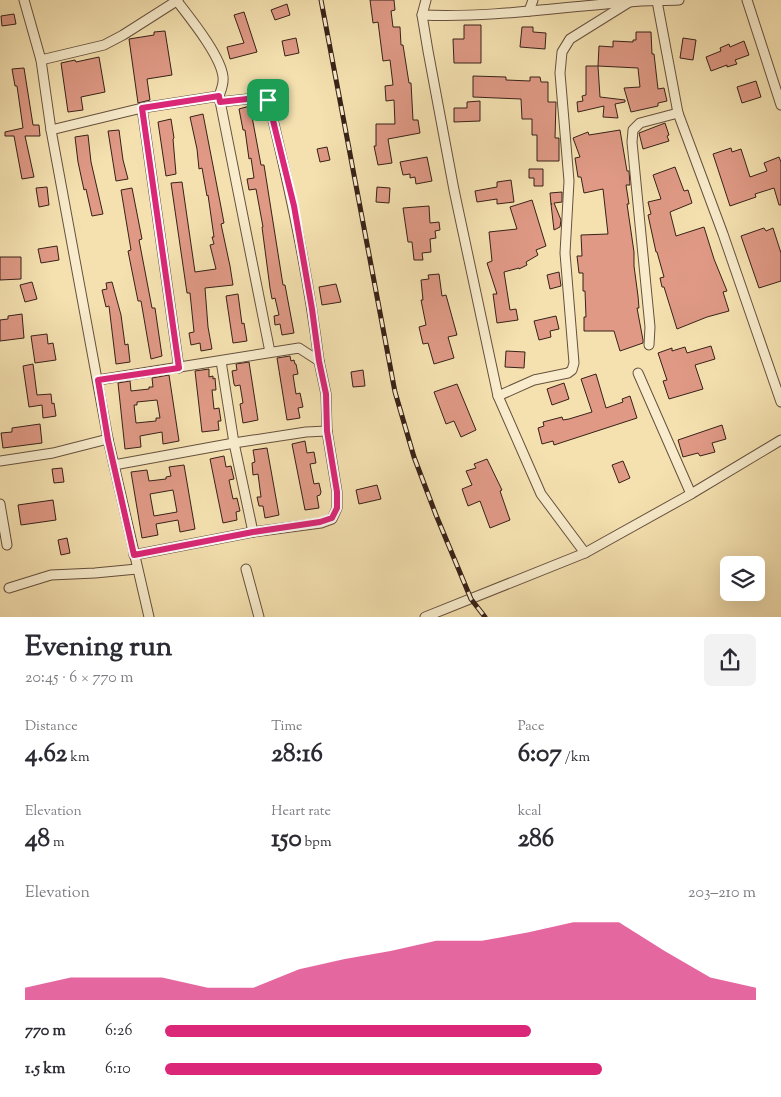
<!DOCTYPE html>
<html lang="en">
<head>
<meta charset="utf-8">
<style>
	body { margin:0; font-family:"Sorts Mill Goudy",serif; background:#f2f2f3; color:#2b2b33; height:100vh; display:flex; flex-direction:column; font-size:19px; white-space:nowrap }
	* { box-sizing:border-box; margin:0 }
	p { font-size:16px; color:#7c7c81 }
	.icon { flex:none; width:28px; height:28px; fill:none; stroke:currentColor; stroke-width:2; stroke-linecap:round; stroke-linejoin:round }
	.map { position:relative; height:617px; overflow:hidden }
	.details { display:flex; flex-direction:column; background:#fff; flex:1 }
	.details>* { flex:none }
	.fabs { position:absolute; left:720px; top:556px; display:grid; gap:10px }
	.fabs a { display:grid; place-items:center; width:45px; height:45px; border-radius:8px; background:#fff; box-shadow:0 5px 20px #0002; font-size:25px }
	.pin { position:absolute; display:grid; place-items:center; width:42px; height:42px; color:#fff; margin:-21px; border-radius:10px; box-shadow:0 2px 8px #0006 }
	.round { display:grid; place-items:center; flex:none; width:52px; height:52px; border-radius:8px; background:#f2f2f3 }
	.summary { display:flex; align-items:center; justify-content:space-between; height:85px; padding:0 25px }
	h1 { font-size:28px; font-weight:800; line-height:38px }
	.stats { display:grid; grid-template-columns:repeat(3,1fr); gap:8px; height:85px; padding:5px 25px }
	.stats div { display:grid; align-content:center }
	.stats b { font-size:25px; font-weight:800 }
	.stats small { font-size:14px; font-weight:400 }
	.stats p { font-size:14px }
	.chart { height:140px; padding:10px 25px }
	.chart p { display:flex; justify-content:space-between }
	.chart svg { width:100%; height:90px; margin-top:5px; fill:#db2777; opacity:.7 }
	ul { padding:0 25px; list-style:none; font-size:16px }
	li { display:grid; grid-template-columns:80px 60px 1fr; align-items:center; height:38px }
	li i { height:12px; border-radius:6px; background:#db2777 }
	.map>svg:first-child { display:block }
</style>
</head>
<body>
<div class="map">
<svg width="781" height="617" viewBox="0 0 781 617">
	<rect width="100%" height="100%" fill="#f5e1b0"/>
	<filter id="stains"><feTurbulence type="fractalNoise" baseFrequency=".004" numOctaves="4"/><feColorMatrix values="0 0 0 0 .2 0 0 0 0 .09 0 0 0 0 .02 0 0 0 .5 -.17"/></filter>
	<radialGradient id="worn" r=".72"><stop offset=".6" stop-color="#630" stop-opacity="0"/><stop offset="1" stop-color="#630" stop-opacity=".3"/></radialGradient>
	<g fill="#df9985" stroke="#372118" fill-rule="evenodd">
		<path d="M 370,0 L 394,0 L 395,10 L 391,11 L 393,27 L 400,27 L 401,45 L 403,45 L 409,83 L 411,83 L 413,120 L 418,120 L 420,133 L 388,139 L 392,163 L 378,165 L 374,146 L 376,146 L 376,124 L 395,124 L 394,100 L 386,101 L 385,86 L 393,85 L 390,60 L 383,61 L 378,22 L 373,23 Z"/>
		<path d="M 287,4 L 290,15 L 275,20 L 271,10 Z"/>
		<path d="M 244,12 L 257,52 L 230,59 L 227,47 L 244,43 L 234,15 Z"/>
		<path d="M 14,14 L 16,24 L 2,26 L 1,16 Z"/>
		<path d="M 464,25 L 481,25 L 481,63 L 454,63 L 453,39 L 464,39 Z"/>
		<path d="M 522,27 L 533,27 L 533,32 L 546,33 L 545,49 L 520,47 Z"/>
		<path d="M 165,31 L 172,75 L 147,79 L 150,100 L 138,103 L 129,39 L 154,35 L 154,32 Z"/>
		<path d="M 636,32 L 651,32 L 652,54 L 654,54 L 658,89 L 664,88 L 667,101 L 658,103 L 658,106 L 631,112 L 624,88 L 640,87 L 638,68 L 598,66 L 600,97 L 625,100 L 625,102 L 615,104 L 618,118 L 603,117 L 604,106 L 578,112 L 577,102 L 583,101 L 582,96 L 586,95 L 586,66 L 598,66 L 599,46 L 613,47 L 613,41 L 633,42 L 633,40 L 636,40 Z"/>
		<path d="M 296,38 L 299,53 L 285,56 L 282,41 Z"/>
		<path d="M 683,38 L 696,40 L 693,60 L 680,58 Z"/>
		<path d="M 744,41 L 749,55 L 735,60 L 737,64 L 727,67 L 727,65 L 711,71 L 706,57 L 721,51 L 720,48 L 729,44 L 730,47 Z"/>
		<path d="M 99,57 L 105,92 L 81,97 L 83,110 L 68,112 L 61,63 L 75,60 L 76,62 Z"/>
		<path d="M 24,68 L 33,125 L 39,125 L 40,136 L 25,136 L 34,177 L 22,179 L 14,136 L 5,136 L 5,132 L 23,128 L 17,86 L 15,86 L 12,69 Z"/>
		<path d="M 473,76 L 506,77 L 506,80 L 530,81 L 530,77 L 540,77 L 541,82 L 548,82 L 548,102 L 556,102 L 555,138 L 559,138 L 559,161 L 537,161 L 537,135 L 532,135 L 532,119 L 522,119 L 521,99 L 473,97 Z"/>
		<path d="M 756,81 L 761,97 L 742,103 L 737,87 Z"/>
		<path d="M 480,101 L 480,121 L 454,122 L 454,108 L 467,108 L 467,102 Z"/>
		<path d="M 250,106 L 261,165 L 264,165 L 283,285 L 285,285 L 294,333 L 282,335 L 280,324 L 275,325 L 274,316 L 279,315 L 275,298 L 272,299 L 270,288 L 262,227 L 263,227 L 256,189 L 249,190 L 247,179 L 254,178 L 251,158 L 249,159 L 245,130 L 243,130 L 239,109 Z"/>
		<path d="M 203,114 L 221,207 L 224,223 L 221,224 L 230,266 L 233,285 L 205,288 L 208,327 L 212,349 L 201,351 L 200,343 L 191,345 L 189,333 L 194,332 L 190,293 L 187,293 L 171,183 L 182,182 L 195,272 L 216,269 L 210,245 L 214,244 L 212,237 L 214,237 L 208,195 L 207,196 L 202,168 L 199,169 L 197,149 L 190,117 Z"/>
		<path d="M 171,119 L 174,138 L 173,139 L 176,174 L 166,176 L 158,122 Z"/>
		<path d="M 665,123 L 669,135 L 667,136 L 669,141 L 643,149 L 639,133 Z"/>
		<path d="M 119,130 L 123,160 L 128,179 L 116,181 L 108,131 Z"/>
		<path d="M 620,130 L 627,171 L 629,171 L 630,185 L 626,185 L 629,204 L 627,204 L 634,252 L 634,266 L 638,296 L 639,308 L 637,308 L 643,340 L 643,343 L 620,351 L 614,331 L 584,331 L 584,317 L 586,317 L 585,291 L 583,291 L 583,273 L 579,273 L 577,256 L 582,256 L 581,235 L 608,234 L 603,189 L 584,193 L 581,177 L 578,177 L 575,158 L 580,157 L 573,138 L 588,132 L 589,135 Z"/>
		<path d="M 88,135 L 91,162 L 103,214 L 92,216 L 86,189 L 84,190 L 78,162 L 75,137 Z"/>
		<path d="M 327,147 L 330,160 L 320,162 L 317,149 Z"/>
		<path d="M 731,148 L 732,152 L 741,149 L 750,177 L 767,171 L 764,163 L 779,157 L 781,162 L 781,205 L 779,205 L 774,188 L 755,194 L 756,197 L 730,206 L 713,154 Z"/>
		<path d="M 427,157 L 432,181 L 416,184 L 415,177 L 410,178 L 410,174 L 403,175 L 400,162 Z"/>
		<path d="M 675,167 L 684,191 L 688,190 L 692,203 L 670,212 L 676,236 L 704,227 L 714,259 L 727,291 L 723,292 L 729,311 L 707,317 L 677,329 L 664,287 L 662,287 L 660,278 L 664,277 L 657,252 L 656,252 L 648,215 L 651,214 L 648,202 L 661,199 L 653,175 Z"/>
		<path d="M 529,169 L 543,169 L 543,186 L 534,186 L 534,178 L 529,178 Z"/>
		<path d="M 511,180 L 514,202 L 497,204 L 497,199 L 477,202 L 475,191 L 497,187 L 497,182 Z"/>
		<path d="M 47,187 L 49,205 L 39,207 L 36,188 Z"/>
		<path d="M 377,187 L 390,188 L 389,203 L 376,202 Z"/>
		<path d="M 132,188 L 142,239 L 139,240 L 152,308 L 155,308 L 162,356 L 151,359 L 141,301 L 138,301 L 128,251 L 131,250 L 121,190 Z"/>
		<path d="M 562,192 L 562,202 L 554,203 L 561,220 L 560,227 L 554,230 L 551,204 L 552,204 L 551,204 L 550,193 Z"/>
		<path d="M 532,200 L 546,246 L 536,250 L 538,255 L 526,262 L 527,265 L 519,269 L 519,268 L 504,272 L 510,310 L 516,309 L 518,320 L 497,323 L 493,294 L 497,294 L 487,263 L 492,261 L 489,232 L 517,229 L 510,207 Z"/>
		<path d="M 429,206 L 430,223 L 439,222 L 440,230 L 435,231 L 436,238 L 430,239 L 431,252 L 422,253 L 423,260 L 414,260 L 412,242 L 408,242 L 403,208 Z"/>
		<path d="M 764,228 L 766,231 L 773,228 L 781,253 L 781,281 L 759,288 L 741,236 Z"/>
		<path d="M 57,246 L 59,260 L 41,263 L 38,249 Z"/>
		<path d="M 0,257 L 21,257 L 21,279 L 0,280 Z"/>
		<path d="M 559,272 L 561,286 L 550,289 L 547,275 Z"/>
		<path d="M 439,274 L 442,296 L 446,295 L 457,335 L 448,337 L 454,358 L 434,364 L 428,343 L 423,344 L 419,327 L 426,325 L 421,300 L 423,300 L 421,280 L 429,279 L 428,275 Z"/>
		<path d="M 32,282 L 37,299 L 25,302 L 20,285 Z"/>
		<path d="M 112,282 L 121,315 L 125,345 L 128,344 L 130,362 L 116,364 L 109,306 L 106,307 L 102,290 L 107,289 L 106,283 Z"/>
		<path d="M 336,284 L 341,302 L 322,305 L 319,287 Z"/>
		<path d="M 238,294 L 242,324 L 244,323 L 247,341 L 233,343 L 226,296 Z"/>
		<path d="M 22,314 L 24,338 L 0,341 L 0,320 L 8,319 L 8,316 Z"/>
		<path d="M 556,316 L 559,329 L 550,331 L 551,337 L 539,340 L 534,321 Z"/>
		<path d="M 47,334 L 48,344 L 53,343 L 56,360 L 35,363 L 31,336 Z"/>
		<path d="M 711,346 L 715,359 L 695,365 L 703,389 L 669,399 L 663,381 L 667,380 L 658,353 L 672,348 L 672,351 L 685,347 L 687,353 Z"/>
		<path d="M 506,351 L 525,352 L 524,368 L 505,367 Z"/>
		<path d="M 290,356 L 291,361 L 294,360 L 295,364 L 296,364 L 298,374 L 293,375 L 296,394 L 300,393 L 303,407 L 298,408 L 300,418 L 287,420 L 277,358 Z"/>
		<path d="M 249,362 L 258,420 L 243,423 L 240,404 L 243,403 L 240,385 L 235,386 L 234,384 L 232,371 L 237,370 L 236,364 Z"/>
		<path d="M 33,364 L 37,395 L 51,394 L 52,404 L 54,403 L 56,416 L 43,418 L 42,405 L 29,407 L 23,366 Z"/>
		<path d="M 209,369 L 209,377 L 213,376 L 213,379 L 215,378 L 216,390 L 212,390 L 214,409 L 219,408 L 221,421 L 218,421 L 219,430 L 202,432 L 195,371 Z"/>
		<path d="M 363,370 L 365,386 L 353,387 L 351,372 Z"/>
		<path d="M 596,374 L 606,408 L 623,402 L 622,399 L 630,396 L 637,418 L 554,445 L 553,441 L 542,444 L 538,428 L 544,426 L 543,422 L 562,417 L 563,420 L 569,419 L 592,412 L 581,379 Z"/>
		<path d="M 169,375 L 179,441 L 163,444 L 162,432 L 140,436 L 141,447 L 125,449 L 118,383 L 130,381 L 131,391 L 149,389 L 149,387 L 153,387 L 152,378 ZM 157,400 L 160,418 L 156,418 L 156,421 L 136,423 L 134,405 L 137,405 L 137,402 Z"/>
		<path d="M 564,383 L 569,399 L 552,405 L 547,389 Z"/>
		<path d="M 457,384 L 476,430 L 461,437 L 454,421 L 446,424 L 434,392 Z"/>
		<path d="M 40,424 L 42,443 L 3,448 L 1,433 L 12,432 L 12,428 Z"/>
		<path d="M 722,425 L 726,439 L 712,443 L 715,452 L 700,456 L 698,453 L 683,457 L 678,440 Z"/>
		<path d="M 305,441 L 307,453 L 314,452 L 316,463 L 310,464 L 314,484 L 319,483 L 321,492 L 320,495 L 317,496 L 319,508 L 305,510 L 292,444 Z"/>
		<path d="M 267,448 L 279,515 L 265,518 L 263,506 L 259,506 L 257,497 L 261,497 L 258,474 L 253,475 L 252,463 L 255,462 L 253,450 Z"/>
		<path d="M 224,456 L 226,467 L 231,466 L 234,479 L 229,480 L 233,499 L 237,498 L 240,511 L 236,512 L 237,520 L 223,523 L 210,459 Z"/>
		<path d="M 487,459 L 502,490 L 500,491 L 510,520 L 490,528 L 480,501 L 468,506 L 462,489 L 472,485 L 466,471 L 476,468 L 474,464 Z"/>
		<path d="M 623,461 L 630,478 L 619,483 L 612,465 Z"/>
		<path d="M 184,465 L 195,529 L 180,532 L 178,520 L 156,524 L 158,535 L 142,538 L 131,472 L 147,470 L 149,481 L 166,479 L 166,477 L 171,476 L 169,467 ZM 173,490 L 177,512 L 154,516 L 150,494 Z"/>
		<path d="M 62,468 L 64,482 L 54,483 L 52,469 Z"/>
		<path d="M 377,485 L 381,499 L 359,504 L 356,490 Z"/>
		<path d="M 53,500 L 56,520 L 21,525 L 18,505 Z"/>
		<path d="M 67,538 L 70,553 L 61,555 L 58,540 Z"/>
	</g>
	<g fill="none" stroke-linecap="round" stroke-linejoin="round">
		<defs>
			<g id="street">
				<path d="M 24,0 L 41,60 L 51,130 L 108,439 L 149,617"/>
				<path d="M 426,0 L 422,15 L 428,51 L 454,190 L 498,396 L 541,494 L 585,553"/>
				<path d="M 747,0 L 781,105"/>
				<path d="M 177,1 C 190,18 221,56 223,77 C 224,84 221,90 219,96 L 270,352"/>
				<path d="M 657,1 L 678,113 L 723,234 L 781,402"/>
				<path d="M 529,11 L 533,0"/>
				<path d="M 422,15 C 492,18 560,7 629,2 C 646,0 662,1 679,0"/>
				<path d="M 41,60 L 104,45 L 123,35 L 178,0"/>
				<path d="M 220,102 L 266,97 L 268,99 C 289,186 308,272 319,361"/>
				<path d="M 142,108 L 179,368"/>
				<path d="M 51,130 L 142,108 L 219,96"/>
				<path d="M 649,345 L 650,327 L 632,142 L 633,130 L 640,123 L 678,113"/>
				<path d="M 221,361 L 234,443 L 253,532"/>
				<path d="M 638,373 L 691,494"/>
				<path d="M 98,380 L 299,348 L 319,361 L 326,394 L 327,431 L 337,492 L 337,508 L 332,519 L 321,523 L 253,532 L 134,555"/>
				<path d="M 498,396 L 534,380 L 568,373 L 572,370 L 574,363 L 565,253 L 569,181 L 560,73 L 562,52 L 570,39 L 631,1"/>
				<path d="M 0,461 L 53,453 L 108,439"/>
				<path d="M 114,465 L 234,443 L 306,432 L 327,431"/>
				<path d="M 0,504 L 7,545"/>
				<path d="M 246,569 L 259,617"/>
				<path d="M 9,588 L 51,575 L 95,573 L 137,569"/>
				<path d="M 425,617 L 585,553 L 691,494 L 781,440"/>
			</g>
		</defs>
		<use href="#street" stroke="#66513e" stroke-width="11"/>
		<use href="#street" stroke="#f8eccc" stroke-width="9"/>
		<defs>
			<path id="rail" d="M 321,0 L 395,392 L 414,457 L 436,515 L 471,599 L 485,617"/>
		</defs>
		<use href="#rail" stroke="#372118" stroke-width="5"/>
		<use href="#rail" stroke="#f8eccc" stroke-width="3" stroke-dasharray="9" stroke-linecap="butt"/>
	</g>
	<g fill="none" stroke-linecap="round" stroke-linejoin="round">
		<defs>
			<path id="route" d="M 219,96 L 220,102 L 266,97 L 268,100 L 294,206 L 312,309 L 319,361 L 326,394 L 327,431 L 337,492 L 337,508 L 332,518 L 320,522 L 253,532 L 134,555 L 108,440 L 98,380 L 179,368 L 142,108 Z"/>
		</defs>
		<use href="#route" stroke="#fff" stroke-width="10"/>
		<use href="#route" stroke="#db2777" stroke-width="6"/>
	</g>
	<rect width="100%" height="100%" filter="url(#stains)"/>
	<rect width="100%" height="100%" fill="url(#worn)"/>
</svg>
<div class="fabs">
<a><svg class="icon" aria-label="layers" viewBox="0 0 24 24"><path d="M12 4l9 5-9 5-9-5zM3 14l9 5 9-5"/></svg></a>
</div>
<div class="pin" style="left:268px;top:100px;background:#1e9e55"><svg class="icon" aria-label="arrive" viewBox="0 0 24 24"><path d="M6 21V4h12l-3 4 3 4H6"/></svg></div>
</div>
<section class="details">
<div class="summary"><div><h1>Evening run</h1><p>20:45 · 6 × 770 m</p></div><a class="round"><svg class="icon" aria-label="share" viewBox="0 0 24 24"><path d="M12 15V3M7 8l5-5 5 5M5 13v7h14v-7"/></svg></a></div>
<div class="stats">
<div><p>Distance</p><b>4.62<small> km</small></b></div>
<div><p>Time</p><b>28:16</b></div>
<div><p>Pace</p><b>6:07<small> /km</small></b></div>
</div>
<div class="stats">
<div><p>Elevation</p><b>48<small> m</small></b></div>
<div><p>Heart rate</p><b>150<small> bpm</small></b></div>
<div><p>kcal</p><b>286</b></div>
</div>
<div class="chart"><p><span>Elevation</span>203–210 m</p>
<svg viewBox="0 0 160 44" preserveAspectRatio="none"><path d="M0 44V38L10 33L20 33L30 33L40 38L50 38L60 29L70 24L80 20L90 15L100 15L110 11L120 6L130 6L140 20L150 33L160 38V44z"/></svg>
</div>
<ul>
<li><b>770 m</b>6:26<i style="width:62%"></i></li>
<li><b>1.5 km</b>6:10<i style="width:74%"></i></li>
</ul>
</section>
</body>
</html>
